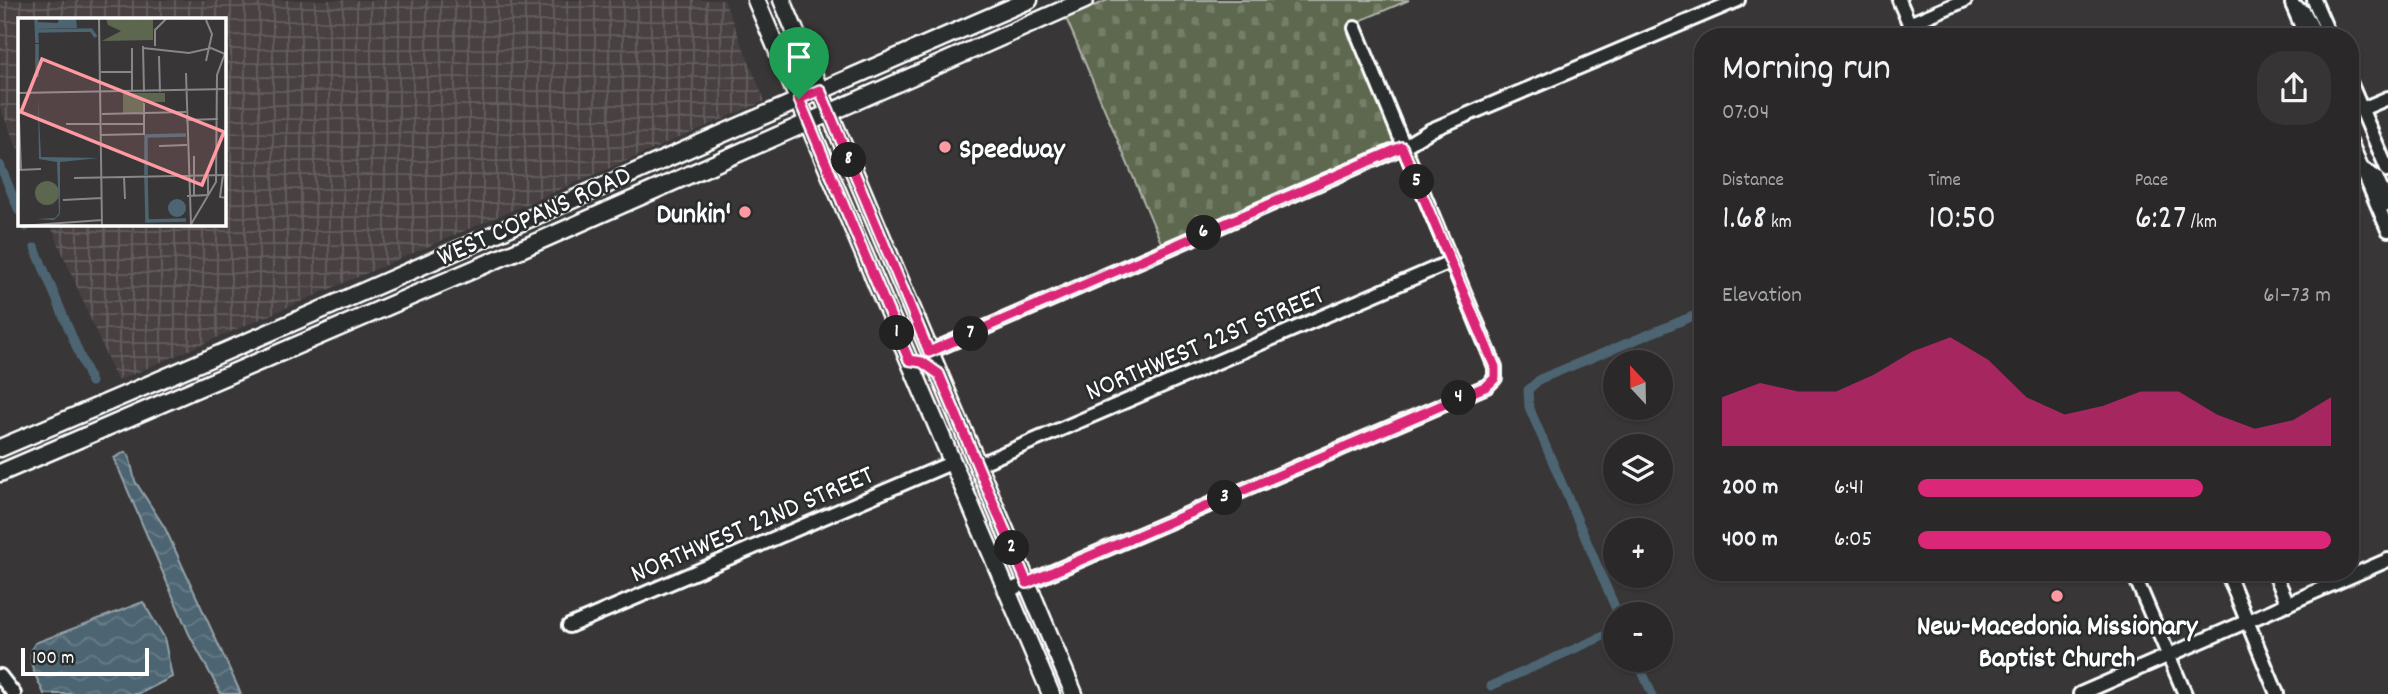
<!DOCTYPE html>
<html lang="en">
<head>
<meta charset="utf-8">
<style>
	body { margin:0; font-family:Dekko,sans-serif; background:#363435; color:#f1f3f6; height:100vh; display:flex; flex-direction:column; font-size:26px; white-space:nowrap }
	* { box-sizing:border-box; margin:0 }
	p { font-size:23px; color:#a5a6a8 }
	.icon { flex:none; width:38px; height:38px; fill:none; stroke:currentColor; stroke-width:2; stroke-linecap:round; stroke-linejoin:round }
	.map { position:relative; flex:1; overflow:hidden }
	.details { position:absolute; left:1694px; top:28px; width:665px; height:553px; display:flex; flex-direction:column; background:#2a2829; border-radius:28px; box-shadow:0 2px 5px #0004,0 0 0 2px #464446 }
	.details>* { flex:none }
	.needle { width:46px; rotate:338deg }
	.buttons { position:absolute; left:1603px; top:350px; display:grid; gap:14px }
	.buttons a { display:grid; place-items:center; width:70px; height:70px; border-radius:50%; background:#2a2829; box-shadow:0 2px 5px #0004,0 0 0 2px #464446; font-size:35px }
	.scale { position:absolute; left:21px; bottom:18px; width:128px; box-sizing:border-box; padding-left:7px; border:4px solid #fff; border-top:0; font-size:19px; line-height:24px; white-space:nowrap; color:#fff; -webkit-text-stroke:5px #2a2d2e; paint-order:stroke }
	.pin { position:absolute; display:grid; place-items:center; width:60px; height:60px; color:#fff; margin:-72px -30px; border-radius:50% 50% 50% 0; rotate:-45deg; box-shadow:0 0 7px #0007 }
	.pin .icon { rotate:45deg }
	.km { position:absolute; width:35px; height:35px; margin:-18px; border-radius:50%; background:#222; color:#fff; font-size:19px; line-height:35px; text-align:center }
	.round { display:grid; place-items:center; flex:none; width:74px; height:74px; border-radius:28px; background:#363435 }
	.headline { display:flex; align-items:center; justify-content:space-between; height:119px; padding:0 28px }
	h1 { font-size:38px; font-weight:600; line-height:52px }
	.figures { display:grid; grid-template-columns:repeat(3,1fr); gap:10px; height:119px; padding:7px 28px }
	.figures div { display:grid; align-content:center }
	.figures b { font-size:35px; font-weight:600 }
	.figures small { font-size:19px; font-weight:400 }
	.figures p { font-size:19px }
	.chart { height:196px; padding:14px 28px }
	.chart p { display:flex; justify-content:space-between }
	.chart svg { width:100%; height:126px; margin-top:7px; fill:#db2777; opacity:.7 }
	ul { padding:0 28px; list-style:none; font-size:23px }
	li { display:grid; grid-template-columns:112px 84px 1fr; align-items:center; height:52px }
	li i { height:18px; border-radius:9px; background:#db2777 }
	.map>svg:first-child { display:block }
</style>
</head>
<body>
<div class="map">
<svg width="2388" height="694" viewBox="0 0 2388 694">
	<defs>
		<pattern id="industrial-grid" width="8" height="8" patternUnits="userSpaceOnUse" patternTransform="scale(1.75)"><rect width="8" height="8" fill="#484142"/><path d="M0 4h8M4 0v8" fill="none" stroke="#635e5e"/></pattern>
		<pattern id="cemetery-stones" width="16" height="16" patternUnits="userSpaceOnUse" patternTransform="scale(1.75)"><rect width="16" height="16" fill="#5d674f"/><path d="M2 7V4a2 2 0 0 1 4 0v3zM10 15v-3a2 2 0 0 1 4 0v3z" fill="#757e69"/></pattern>
		<pattern id="water-waves" width="16" height="10" patternUnits="userSpaceOnUse" patternTransform="scale(1.75)"><rect width="16" height="10" fill="#4d6572"/><path d="M0 5q4-4 8 0t8 0" fill="none" stroke="#687c87"/></pattern>
	</defs>
	<rect width="100%" height="100%" fill="#383637"/>
	<filter id="ink" filterUnits="userSpaceOnUse"><feTurbulence type="fractalNoise" baseFrequency=".0143" numOctaves="2"/><feDisplacementMap in="SourceGraphic" scale="14" xChannelSelector="R" yChannelSelector="G"/><feConvolveMatrix kernelMatrix="1 2 1 2 8 2 1 2 1" color-interpolation-filters="sRGB"/></filter>
	<g filter="url(#ink)">
		<path fill="url(#industrial-grid)" d="M 0,0 L 724,0 L 765,101 L 117,381 L 50,224 L 224,224 L 224,19 L 19,19 L 19,152 L 0,107 Z"/>
		<path fill="url(#cemetery-stones)" stroke="#aeb3a7" stroke-width="2" d="M 1108,0 L 1409,0 L 1350,25 L 1400,144 L 1162,245 L 1066,18 Z"/>
		<g fill="url(#water-waves)" stroke="#94a3aa" stroke-width="2">
			<path d="M 125,452 L 129,455 L 135,481 L 165,528 L 241,694 L 221,694 L 189,634 L 114,458 Z"/>
			<path d="M 143,602 L 164,637 L 172,677 L 139,694 L 44,694 C 37,677 24,660 35,643 Z"/>
		</g>
		<g fill="none" stroke-linecap="round" stroke-linejoin="round">
			<g stroke="#4d6572" stroke-width="9">
				<path d="M 0,165 L 19,211"/>
				<path d="M 25,224 L 26,227"/>
				<path d="M 35,248 L 91,382"/>
				<path d="M 1618,614 L 1529,407 L 1528,390 L 1540,379 L 1703,312"/>
				<path d="M 1637,660 L 1652,694"/>
				<path d="M 1491,686 L 1615,631"/>
			</g>
			<defs>
				<g id="minor">
					<path d="M 1899,0 L 1915,37"/>
					<path d="M 2314,0 L 2330,37"/>
					<path d="M 2292,4 L 2306,37"/>
					<path d="M 2293,6 L 2304,12 L 2317,37"/>
					<path d="M 1909,24 L 1965,0"/>
					<path d="M 2350,82 L 2388,171"/>
					<path d="M 2357,105 L 2362,109 L 2388,98"/>
					<path d="M 2350,141 L 2388,230"/>
					<path d="M 2363,169 L 2376,177 L 2388,205"/>
					<path d="M 929,352 L 1403,147 L 1431,130 L 1738,0"/>
					<path d="M 977,465 L 1450,262"/>
					<path d="M 2133,572 L 2185,694"/>
					<path d="M 2227,572 L 2277,694"/>
					<path d="M 2274,572 L 2288,604"/>
					<path d="M 1008,591 L 1487,386 L 1495,378 L 1495,367 L 1355,28"/>
					<path d="M 569,626 L 951,463"/>
					<path d="M 0,676 L 14,694"/>
					<path d="M 2080,694 L 2388,560"/>
				</g>
				<g id="major">
					<path d="M 756,0 L 1051,694"/>
					<path d="M 782,0 L 1074,694"/>
					<path d="M 0,448 C 345,303 685,148 1029,0"/>
					<path d="M 0,473 L 521,249 L 1085,0"/>
				</g>
			</defs>
			<use href="#minor" stroke="#fff" stroke-width="18"/>
			<use href="#major" stroke="#fff" stroke-width="21"/>
			<use href="#minor" stroke="#2a2d2e" stroke-width="12"/>
			<use href="#major" stroke="#2a2d2e" stroke-width="16"/>
		</g>
	</g>
	<g fill="none" stroke-linecap="round" stroke-linejoin="round" filter="url(#ink)">
		<defs>
			<path id="route" d="M 820,90 L 929,352 L 1402,147 L 1495,367 L 1495,378 L 1487,386 L 1027,583 L 939,374 L 922,362 L 909,360 L 799,99 Z"/>
		</defs>
		<use href="#route" stroke="#fff" stroke-width="14"/>
		<use href="#route" stroke="#db2777" stroke-width="9"/>
	</g>
	<g fill="#ff9aa2" stroke="#2a2d2e" stroke-width="2.5">
		<circle cx="945" cy="147" r="7"/>
		<circle cx="745" cy="212" r="7"/>
		<circle cx="2057" cy="596" r="7"/>
	</g>
	<g text-anchor="middle" stroke-width="5" stroke-linejoin="round" paint-order="stroke">
		<g font-size="28" font-weight="bold" fill="#fff" stroke="#2a2d2e" text-anchor="start">
			<text x="959" y="157">Speedway</text>
			<text x="731" y="222" text-anchor="end">Dunkin'</text>
			<text x="2057" y="634" text-anchor="middle">New-Macedonia Missionary<tspan x="2057" dy="32">Baptist Church</tspan></text>
		</g>
		<g font-size="28" fill="#fff" stroke="#2a2d2e">
			<text transform="translate(533 214) rotate(-24)" y="10">WEST COPANS ROAD</text>
			<text transform="translate(1204 341) rotate(-23)" y="10">NORTHWEST 22ST STREET</text>
			<text transform="translate(751 522) rotate(-23)" y="10">NORTHWEST 22ND STREET</text>
		</g>
	</g>
	<g transform="translate(18 18)">
		<rect width="208" height="208" fill="#383637"/>
		<path d="M 88,0 L 135,0 L 135,22 L 84,23 L 103,13 L 90,7 ZM17 175a12 12 0 1 1 24 0a12 12 0 1 1-24 0Z" fill="#5d674f"/>
		<path d="M 105,75 L 147,75 L 147,84 L 126,84 L 126,95 L 105,95 Z" fill="#5d674f"/>
		<path d="M 41,0 L 58,0 L 59,10 L 18,11 L 18,4 L 40,5 ZM 20,79 L 23,139 L 81,140 L 42,144 L 42,196 L 36,202 L 18,201 L 37,200 L 41,195 L 39,144 L 21,141 ZM150 190a9 9 0 1 1 18 0a9 9 0 1 1-18 0Z" fill="#4d6572"/>
		<path fill="none" stroke="#4d6572" stroke-width="3.5" d="M 18,0 L 19,25M 18,13 L 73,12 L 78,19M 19,26 L 19,59M 128,157 L 128,118 L 168,117M 128,159 L 129,203 L 168,202"/>
		<path fill="none" stroke="#888687" stroke-width="2" d="M 81,0 L 84,208M 188,2 L 194,16 L 188,43M 125,28 L 126,74M 137,28 L 137,12 L 149,0M 114,30 L 114,74M 125,30 L 171,35 L 193,30 L 207,36M 141,38 L 142,74M 83,54 L 114,54M 168,55 L 173,207M 0,75 L 209,71M 0,77 L 3,151M 84,96 L 168,94M 168,102 L 200,101M 48,106 L 82,106M 84,106 L 126,106M 82,117 L 126,116 L 126,85M 141,128 L 169,127M 176,138 L 176,177M 0,152 L 23,151M 205,157 L 202,179 L 209,180M 106,159 L 107,181M 56,160 L 209,157M 169,178 L 190,177 L 190,157M 45,182 L 84,180M 2,208 L 84,202M 172,208 L 198,164 L 199,57 L 209,30"/>
		<path fill="#ff9aa2" fill-opacity="0.15" stroke="#ff9aa2" stroke-width="3.5" d="M 24,41 L 206,114 L 184,167 L 3,94 Z"/>
		<rect width="208" height="208" fill="none" stroke="#fff" stroke-width="3.5"/>
	</g>
</svg>
<div class="buttons">
<a><svg class="needle" viewBox="-14 -14 28 28"><path d="M0-13l5 13h-10z" fill="#e53935"/><path d="M0 13l5-13h-10z" fill="#a5a6a8"/></svg></a>
<a><svg class="icon" aria-label="layers" viewBox="0 0 24 24"><path d="M12 4l9 5-9 5-9-5zM3 14l9 5 9-5"/></svg></a>
<a>+</a>
<a>−</a>
</div>
<div class="scale">100 m</div>
<div class="pin" style="left:799px;top:99px;background:#1e9e55"><svg class="icon" aria-label="arrive" viewBox="0 0 24 24"><path d="M6 21V4h12l-3 4 3 4H6"/></svg></div>
<b class="km" style="left:897px;top:333px">1</b>
<b class="km" style="left:1012px;top:548px">2</b>
<b class="km" style="left:1225px;top:498px">3</b>
<b class="km" style="left:1459px;top:398px">4</b>
<b class="km" style="left:1417px;top:182px">5</b>
<b class="km" style="left:1204px;top:233px">6</b>
<b class="km" style="left:971px;top:334px">7</b>
<b class="km" style="left:849px;top:160px">8</b>
<section class="details">
<div class="headline"><div><h1>Morning run</h1><p>07:04</p></div><a class="round"><svg class="icon" aria-label="share" viewBox="0 0 24 24"><path d="M12 15V3M7 8l5-5 5 5M5 13v7h14v-7"/></svg></a></div>
<div class="figures">
<div><p>Distance</p><b>1.68<small> km</small></b></div>
<div><p>Time</p><b>10:50</b></div>
<div><p>Pace</p><b>6:27<small> /km</small></b></div>
</div>
<div class="chart"><p><span>Elevation</span>61–73 m</p>
<svg viewBox="0 0 160 44" preserveAspectRatio="none"><path d="M0 44V27L10 22L20 25L30 25L40 19L50 11L60 6L70 14L80 27L90 33L100 30L110 25L120 25L130 33L140 38L150 35L160 27V44z"/></svg>
</div>
<ul>
<li><b>200 m</b>6:41<i style="width:69%"></i></li>
<li><b>400 m</b>6:05<i style="width:100%"></i></li>
</ul>
</section>
</div>
</body>
</html>
